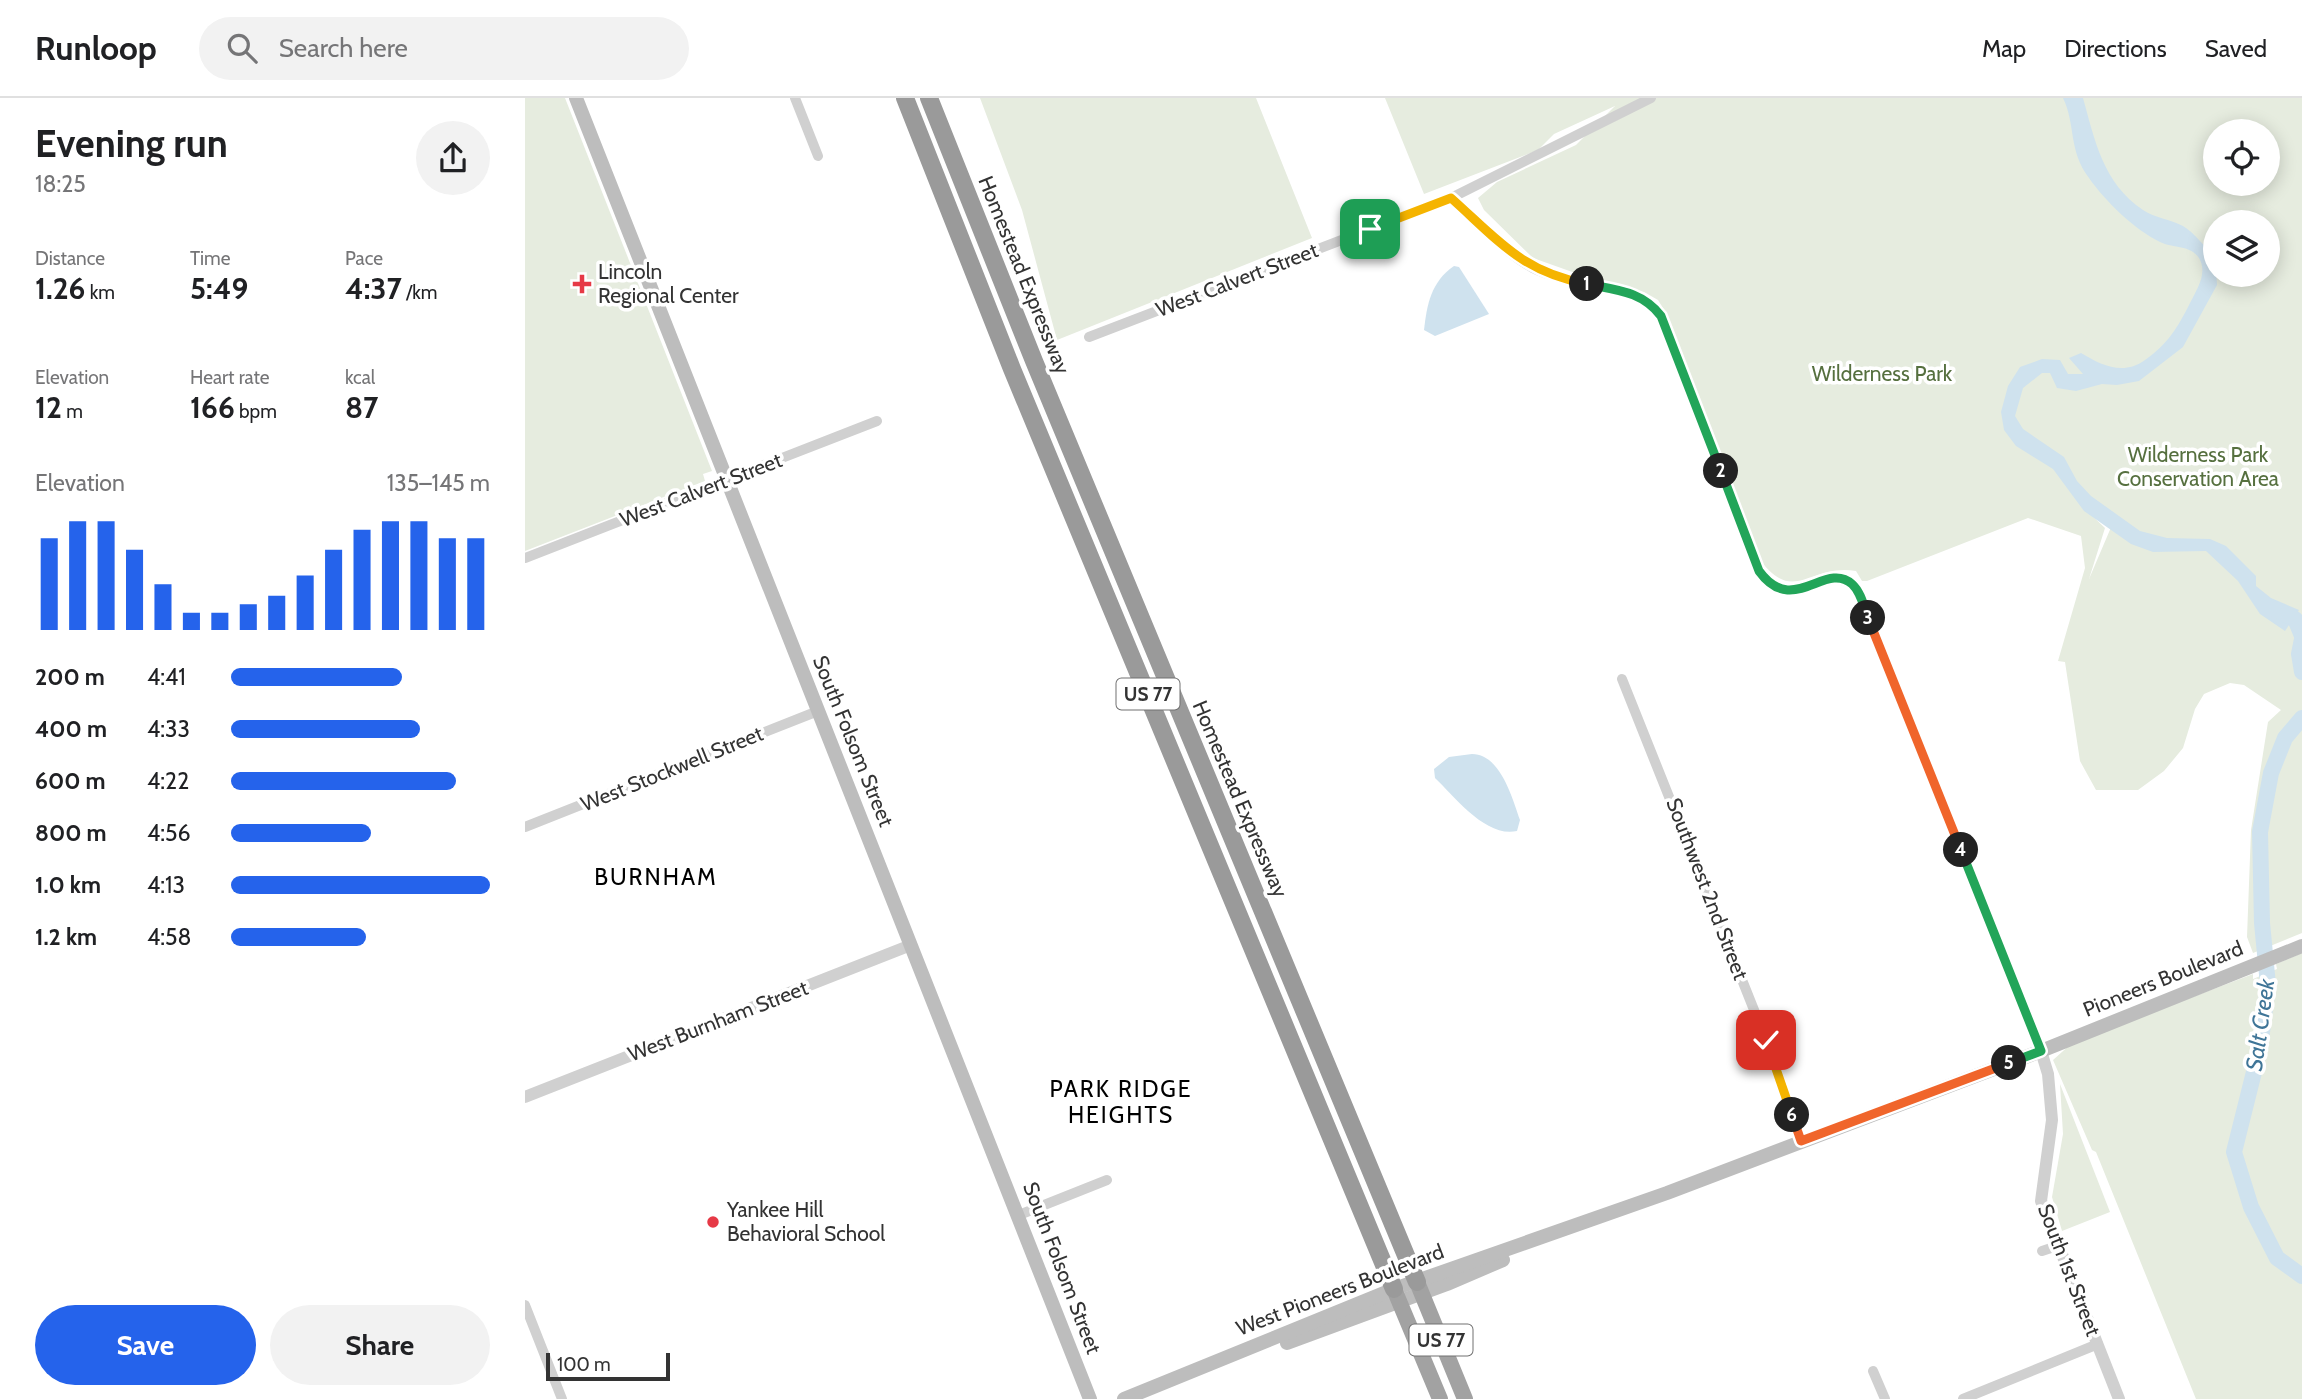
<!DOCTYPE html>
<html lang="en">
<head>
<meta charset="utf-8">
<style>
	body { margin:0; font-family:Cabin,sans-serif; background:#f2f2f2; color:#202124; height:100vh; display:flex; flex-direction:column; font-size:26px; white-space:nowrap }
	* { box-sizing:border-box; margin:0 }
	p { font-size:23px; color:#757577 }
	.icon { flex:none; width:38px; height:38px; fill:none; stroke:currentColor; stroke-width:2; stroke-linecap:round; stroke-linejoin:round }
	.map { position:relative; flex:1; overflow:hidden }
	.drawer { display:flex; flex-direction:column; background:#fff; width:525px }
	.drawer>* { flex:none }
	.controls { position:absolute; left:1678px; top:21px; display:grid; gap:14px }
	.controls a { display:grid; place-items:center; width:77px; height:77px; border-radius:50%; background:#fff; box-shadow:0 4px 18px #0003; font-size:35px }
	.scale { position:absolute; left:21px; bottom:18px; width:124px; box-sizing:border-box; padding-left:7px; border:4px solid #333; border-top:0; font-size:19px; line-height:24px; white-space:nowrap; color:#333; -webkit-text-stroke:5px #fff; paint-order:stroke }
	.pin { position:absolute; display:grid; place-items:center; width:60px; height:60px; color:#fff; margin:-30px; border-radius:14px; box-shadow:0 4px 10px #0006 }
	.km { position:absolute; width:35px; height:35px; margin:-18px; border-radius:50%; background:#222; color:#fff; font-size:19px; line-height:35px; text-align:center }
	.round { display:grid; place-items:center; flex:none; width:74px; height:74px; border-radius:37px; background:#f2f2f2 }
	.head { display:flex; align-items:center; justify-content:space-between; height:119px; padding:0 35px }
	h1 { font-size:38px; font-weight:700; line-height:52px }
	.metrics { display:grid; grid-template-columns:repeat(3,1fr); gap:10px; height:119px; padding:7px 35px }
	.metrics div { display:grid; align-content:center }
	.metrics b { font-size:30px; font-weight:700 }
	.metrics small { font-size:19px; font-weight:400 }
	.metrics p { font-size:19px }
	.chart { height:196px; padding:14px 35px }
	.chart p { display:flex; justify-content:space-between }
	.chart svg { width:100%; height:126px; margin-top:7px; stroke:#2563eb; stroke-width:6 }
	.button { display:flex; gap:14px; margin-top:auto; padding:14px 35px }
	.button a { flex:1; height:80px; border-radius:42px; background:#2563eb; color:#fff; font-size:28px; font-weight:700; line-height:80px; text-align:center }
	.button a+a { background:#f2f2f2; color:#202124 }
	ul { padding:0 35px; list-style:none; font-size:23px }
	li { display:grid; grid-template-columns:112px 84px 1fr; align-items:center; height:52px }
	li i { height:18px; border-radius:9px; background:#2563eb }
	header { display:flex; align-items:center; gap:42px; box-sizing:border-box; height:98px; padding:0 35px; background:#fff; border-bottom:2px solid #e0e0e0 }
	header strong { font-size:33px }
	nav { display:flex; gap:38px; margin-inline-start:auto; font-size:24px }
	.search { width:490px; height:63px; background:#f2f2f2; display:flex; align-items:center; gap:18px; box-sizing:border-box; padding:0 24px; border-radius:38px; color:#757577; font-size:26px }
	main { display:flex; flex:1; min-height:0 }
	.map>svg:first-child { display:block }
</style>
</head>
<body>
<header>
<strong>Runloop</strong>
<div class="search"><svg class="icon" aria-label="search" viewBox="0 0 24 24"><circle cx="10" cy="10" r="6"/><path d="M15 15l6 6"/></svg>Search here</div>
<nav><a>Map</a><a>Directions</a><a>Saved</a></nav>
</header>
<main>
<section class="drawer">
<div class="head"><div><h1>Evening run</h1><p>18:25</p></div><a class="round"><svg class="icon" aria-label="share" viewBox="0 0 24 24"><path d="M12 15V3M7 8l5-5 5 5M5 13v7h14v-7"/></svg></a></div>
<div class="metrics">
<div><p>Distance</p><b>1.26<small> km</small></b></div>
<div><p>Time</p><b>5:49</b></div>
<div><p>Pace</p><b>4:37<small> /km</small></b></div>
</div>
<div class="metrics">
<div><p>Elevation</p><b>12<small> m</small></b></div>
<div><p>Heart rate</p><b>166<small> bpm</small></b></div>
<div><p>kcal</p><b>87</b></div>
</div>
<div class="chart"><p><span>Elevation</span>135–145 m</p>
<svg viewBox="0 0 160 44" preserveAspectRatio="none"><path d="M5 44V12M15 44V6M25 44V6M35 44V16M45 44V28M55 44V38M65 44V38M75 44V35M85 44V32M95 44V25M105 44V16M115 44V9M125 44V6M135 44V6M145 44V12M155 44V12"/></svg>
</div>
<ul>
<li><b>200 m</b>4:41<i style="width:66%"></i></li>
<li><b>400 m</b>4:33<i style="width:73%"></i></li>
<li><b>600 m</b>4:22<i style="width:87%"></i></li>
<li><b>800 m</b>4:56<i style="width:54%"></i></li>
<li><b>1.0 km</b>4:13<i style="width:100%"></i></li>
<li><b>1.2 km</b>4:58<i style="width:52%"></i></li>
</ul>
<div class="button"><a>Save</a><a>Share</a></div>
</section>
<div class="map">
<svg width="1777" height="1301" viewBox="0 0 1777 1301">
	<rect width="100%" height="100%" fill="#fff"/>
	<g fill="#e6ecdf" fill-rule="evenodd">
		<path d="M 0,0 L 40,0 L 187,373 L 178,376 L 180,383 L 0,453 Z"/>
		<path d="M 455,0 L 731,0 L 787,140 L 532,242 L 497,112 Z"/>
		<path d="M 860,0 L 1777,0 L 1777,835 L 1728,855 L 1722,839 L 1726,732 L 1743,624 L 1756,612 L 1719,587 L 1705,585 L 1679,596 L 1670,611 L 1658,650 L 1639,673 L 1613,692 L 1571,692 L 1555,663 L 1540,564 L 1533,563 L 1560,470 L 1556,438 L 1503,420 L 1342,483 L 1337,483 L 1331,473 C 1283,465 1269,510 1232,458 L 1141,215 L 1133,202 L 1119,194 L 1081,186 L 1008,160 L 959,112 L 953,100 L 972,84 L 1051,47 L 1090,8 L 1029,36 L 1013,52 L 899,96 ZM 1690,33 L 1743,33 L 1743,86 L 1690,86 ZM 1690,124 L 1743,124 L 1743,177 L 1690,177 ZM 1559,410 L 1587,427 L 1564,481 L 1580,430 Z"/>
		<path d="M 1777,855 L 1777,1301 L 1671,1301 L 1571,1054 L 1567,1052 L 1528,962 L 1547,945 L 1728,876 L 1728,881 L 1752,871 L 1751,866 Z"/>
		<path d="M 1535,986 L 1585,1114 L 1537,1133 L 1527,1099 L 1538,1036 Z"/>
	</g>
	<g fill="#cfe2ee">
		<path d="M 1538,0 L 1558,0 C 1570,43 1578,85 1618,112 C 1630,120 1645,121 1658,128 C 1670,135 1678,149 1690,156 L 1692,187 L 1658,249 L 1614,283 L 1592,287 L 1577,286 L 1551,293 L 1532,290 L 1525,275 L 1517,275 L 1498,290 L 1490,318 L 1498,331 L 1539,359 L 1552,383 L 1566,398 L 1615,433 L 1642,440 L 1685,441 L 1701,448 L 1731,478 L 1731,488 L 1746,500 L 1774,512 L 1760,533 L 1735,516 L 1713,483 L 1681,453 L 1628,454 L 1606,446 L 1559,413 L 1528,371 L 1491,348 L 1479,332 L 1476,314 L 1483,288 L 1495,269 L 1517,261 L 1535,262 L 1543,276 L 1558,276 L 1544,260 L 1556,255 C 1576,267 1598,278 1620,262 C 1643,246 1653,229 1665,205 C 1672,191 1683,175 1674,160 C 1664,146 1649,151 1635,144 C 1610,132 1580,103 1564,80 C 1543,52 1551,27 1538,0 Z"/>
		<path d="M 929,168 L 934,169 L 964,216 L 910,238 L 899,232 C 902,206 906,184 929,168 Z"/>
		<path d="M 947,656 C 975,656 987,699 995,722 L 992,733 C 961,740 930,699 910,680 L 909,671 L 924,659 Z"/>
	</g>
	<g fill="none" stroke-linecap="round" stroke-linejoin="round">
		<g stroke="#cfe2ee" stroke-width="16">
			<path d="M 1751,512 L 1770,521 L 1777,538"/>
			<path d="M 1777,541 L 1774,556 L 1777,574"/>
			<path d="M 1777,620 L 1760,640 L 1746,675 L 1735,734 L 1737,825 L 1743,887 L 1735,950 L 1709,1054 L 1726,1109 L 1752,1160 L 1777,1178"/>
		</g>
		<g stroke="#d0d0d0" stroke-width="10">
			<path d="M 270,0 L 293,58"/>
			<path d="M 926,100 C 952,123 978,154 1008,170 C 1049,191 1107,180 1136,218 L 1234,473 C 1269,521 1302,458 1332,492 L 1516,953"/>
			<path d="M 564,239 L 926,100 L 1126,0"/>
			<path d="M 0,460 L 352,323"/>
			<path d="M 1097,581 L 1241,942 L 1276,1043"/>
			<path d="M 0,729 L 293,613"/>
			<path d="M 494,1117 L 582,1082"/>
			<path d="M 1517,1153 L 1532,1148"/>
			<path d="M 0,1207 L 37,1301"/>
			<path d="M 1348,1273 L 1360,1301"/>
			<path d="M 1438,1301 L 1573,1246"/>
		</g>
		<g stroke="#d0d0d0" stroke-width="12">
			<path d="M 1516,953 L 1523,976 L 1527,1022 L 1516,1103 L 1594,1301"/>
			<path d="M 0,999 L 386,847"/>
		</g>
		<g stroke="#bdbdbd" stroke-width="14">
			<path d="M 51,0 L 565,1301"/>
			<path d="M 762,1245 L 922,1186 L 978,1162"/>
			<path d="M 599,1301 L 869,1191 L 1142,1095 L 1516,953 L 1777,848"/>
		</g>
		<g stroke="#a2a2a2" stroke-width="16">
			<path d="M 892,1184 L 940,1301"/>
			<path d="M 869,1191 L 915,1301"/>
		</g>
		<g stroke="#9a9a9a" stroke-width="18">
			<path d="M 380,0 L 487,271 L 869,1191"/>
			<path d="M 404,0 L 509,263 L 892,1184"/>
		</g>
	</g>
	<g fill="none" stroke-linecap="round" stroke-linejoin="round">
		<defs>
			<path id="split-1" d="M 845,131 L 926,100 C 973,142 997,174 1062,186"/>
			<path id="split-2" d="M 1062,186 C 1091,192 1117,193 1136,218 L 1196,373"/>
			<path id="split-3" d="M 1196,373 L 1234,473 C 1268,520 1300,462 1327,486 C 1336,494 1339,509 1343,520"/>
			<path id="split-4" d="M 1343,520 L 1436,752"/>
			<path id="split-5" d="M 1436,752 L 1516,953 L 1484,965"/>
			<path id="split-6" d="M 1267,1017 L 1276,1043 L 1484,965"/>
			<path id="split-7" d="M 1241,942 L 1267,1017"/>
		</defs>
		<use href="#split-1" stroke="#fff" stroke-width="14"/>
		<use href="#split-2" stroke="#fff" stroke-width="14"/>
		<use href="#split-3" stroke="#fff" stroke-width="14"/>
		<use href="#split-4" stroke="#fff" stroke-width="14"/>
		<use href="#split-5" stroke="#fff" stroke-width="14"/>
		<use href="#split-6" stroke="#fff" stroke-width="14"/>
		<use href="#split-7" stroke="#fff" stroke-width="14"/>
		<use href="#split-1" stroke="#f5b400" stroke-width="9"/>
		<use href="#split-2" stroke="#22a559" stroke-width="9"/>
		<use href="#split-3" stroke="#22a559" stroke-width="9"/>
		<use href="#split-4" stroke="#f0652b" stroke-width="9"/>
		<use href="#split-5" stroke="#22a559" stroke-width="9"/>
		<use href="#split-6" stroke="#f0652b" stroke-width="9"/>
		<use href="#split-7" stroke="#f5b400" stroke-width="9"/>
	</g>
	<g fill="#e63946" stroke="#fff" stroke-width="2.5">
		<path d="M53.5 175.5h7v7h7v7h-7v7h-7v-7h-7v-7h7z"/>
		<circle cx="188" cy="1124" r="7"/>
	</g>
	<g text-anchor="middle" stroke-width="7" stroke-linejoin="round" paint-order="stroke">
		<g fill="#fff" stroke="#707070" stroke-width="2">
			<rect x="591.5" y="580.5" width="63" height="31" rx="5"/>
			<rect x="884.5" y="1226.5" width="63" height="31" rx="5"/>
		</g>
		<g font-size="19" font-weight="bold" fill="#333">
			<text x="623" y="603">US 77</text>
			<text x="916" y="1249">US 77</text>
		</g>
		<g font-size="21" fill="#333" stroke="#fff" text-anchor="start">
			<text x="73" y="181">Lincoln<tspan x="73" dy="24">Regional Center</tspan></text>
			<text x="202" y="1119">Yankee Hill<tspan x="202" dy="24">Behavioral School</tspan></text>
		</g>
		<g font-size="21" fill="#333" stroke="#fff">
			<text transform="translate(499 177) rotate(68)" y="7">Homestead Expressway</text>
			<text transform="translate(712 182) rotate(-21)" y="7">West Calvert Street</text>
			<text transform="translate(176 392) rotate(-21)" y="7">West Calvert Street</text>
			<text transform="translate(328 643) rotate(68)" y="7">South Folsom Street</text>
			<text transform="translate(147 671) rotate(-22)" y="7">West Stockwell Street</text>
			<text transform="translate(715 701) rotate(67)" y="7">Homestead Expressway</text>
			<text transform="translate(1182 791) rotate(69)" y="7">Southwest 2nd Street</text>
			<text transform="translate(1638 881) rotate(-22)" y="7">Pioneers Boulevard</text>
			<text transform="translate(193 923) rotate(-21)" y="7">West Burnham Street</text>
			<text transform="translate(537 1170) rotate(69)" y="7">South Folsom Street</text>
			<text transform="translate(1544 1172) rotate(69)" y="7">South 1st Street</text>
			<text transform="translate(815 1192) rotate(-21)" y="7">West Pioneers Boulevard</text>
		</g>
		<g font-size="21" fill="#56703f" stroke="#fff">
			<text x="1357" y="283">Wilderness Park</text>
			<text x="1673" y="364">Wilderness Park<tspan x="1673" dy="24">Conservation Area</tspan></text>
		</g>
		<g font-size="23" letter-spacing="2" fill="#000" stroke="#fff">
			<text x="131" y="787">BURNHAM</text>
			<text x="596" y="999">PARK RIDGE<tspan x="596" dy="26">HEIGHTS</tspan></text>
		</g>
		<g font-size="23" font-style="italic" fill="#3f7597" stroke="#fff">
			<text transform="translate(1735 927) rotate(-82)" y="8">Salt Creek</text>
		</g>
	</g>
</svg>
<div class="controls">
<a><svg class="icon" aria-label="locate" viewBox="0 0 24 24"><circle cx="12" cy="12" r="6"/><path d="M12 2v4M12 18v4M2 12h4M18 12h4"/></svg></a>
<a><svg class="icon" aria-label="layers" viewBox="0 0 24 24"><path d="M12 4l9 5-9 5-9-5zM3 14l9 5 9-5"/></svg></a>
</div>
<div class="scale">100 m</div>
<div class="pin" style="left:845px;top:131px;background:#1e9e55"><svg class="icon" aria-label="arrive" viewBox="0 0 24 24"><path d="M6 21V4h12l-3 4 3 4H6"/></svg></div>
<div class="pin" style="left:1241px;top:942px;background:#d93025"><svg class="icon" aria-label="check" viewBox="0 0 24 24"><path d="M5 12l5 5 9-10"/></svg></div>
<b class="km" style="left:1062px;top:186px">1</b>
<b class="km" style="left:1196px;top:373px">2</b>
<b class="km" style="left:1343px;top:520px">3</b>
<b class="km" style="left:1436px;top:752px">4</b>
<b class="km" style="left:1484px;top:965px">5</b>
<b class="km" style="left:1267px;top:1017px">6</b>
</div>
</main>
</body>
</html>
